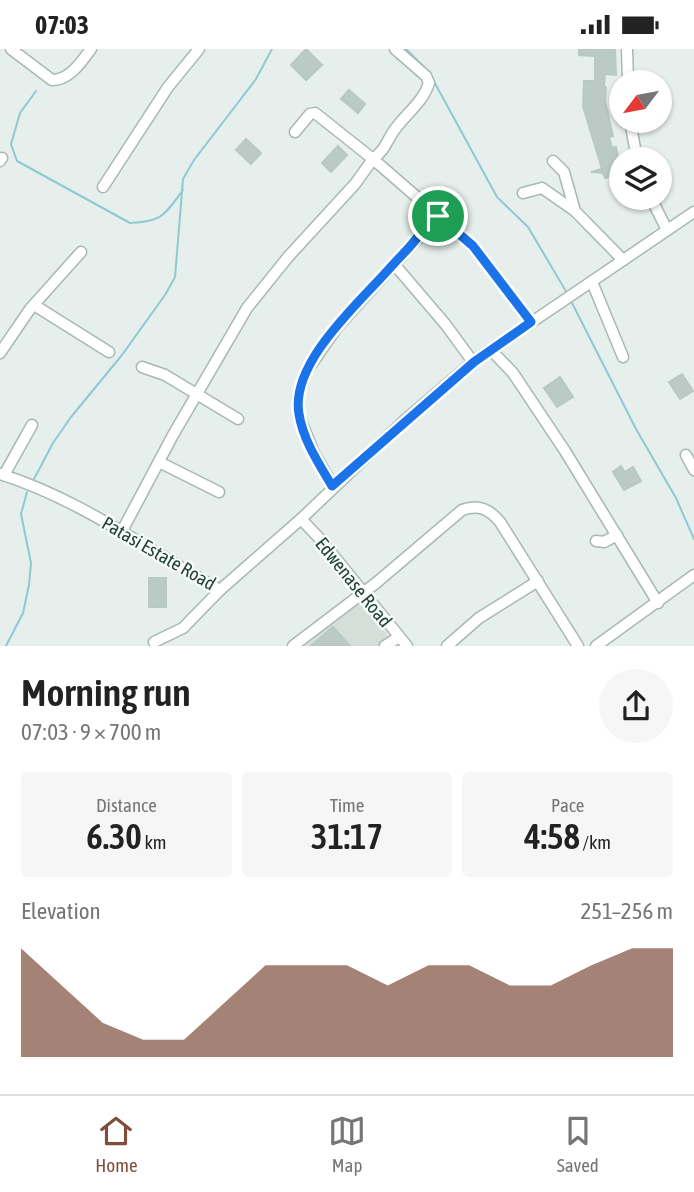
<!DOCTYPE html>
<html lang="en">
<head>
<meta charset="utf-8">
<style>
	body { margin:0; font-family:"Asap Condensed",sans-serif; background:#f6f6f6; color:#222; height:100vh; display:flex; flex-direction:column; font-size:26px; white-space:nowrap }
	* { box-sizing:border-box; margin:0 }
	p { font-size:23px; color:#767676 }
	.icon { flex:none; width:38px; height:38px; fill:none; stroke:currentColor; stroke-width:2; stroke-linecap:round; stroke-linejoin:round }
	.map { position:relative; height:597px; overflow:hidden }
	.side { display:flex; flex-direction:column; background:#fff; flex:1 }
	.side>* { flex:none }
	.needle { width:46px; rotate:238deg }
	.fabs { position:absolute; left:609px; top:21px; display:grid; gap:14px }
	.fabs a { display:grid; place-items:center; width:63px; height:63px; border-radius:50%; background:#fff; box-shadow:0 2px 5px #0004; font-size:35px }
	.pin { position:absolute; display:grid; place-items:center; width:60px; height:60px; color:#fff; margin:-30px; border:4px solid #fff; border-radius:50%; box-shadow:0 2px 7px #0007 }
	.round { display:grid; place-items:center; flex:none; width:74px; height:74px; border-radius:37px; background:#f6f6f6 }
	.head { display:flex; align-items:center; justify-content:space-between; height:119px; padding:0 21px }
	h1 { font-size:38px; font-weight:600; line-height:52px }
	.metrics { display:grid; grid-template-columns:repeat(3,1fr); gap:10px; height:119px; padding:7px 21px }
	.metrics div { display:grid; align-content:center; border-radius:7px; background:#f6f6f6; text-align:center }
	.metrics b { font-size:35px; font-weight:600 }
	.metrics small { font-size:19px; font-weight:400 }
	.metrics p { font-size:19px }
	.chart { height:196px; padding:14px 21px }
	.chart p { display:flex; justify-content:space-between }
	.chart svg { width:100%; height:126px; margin-top:7px; fill:#804e3d; opacity:.7 }
	.status { display:flex; justify-content:space-between; align-items:center; height:49px; padding:0 35px; background:#fff; direction:ltr }
	.status svg { height:19px; fill:currentColor }
	.dock { display:flex; justify-content:space-around; align-items:center; height:98px; border-top:2px solid #e0e0e0; background:#fff; font-size:19px; color:#767676 }
	.dock a { display:grid; justify-items:center; gap:4px }
	.dock .current { color:#804e3d }
	.map>svg:first-child { display:block }
</style>
</head>
<body>
<div class="status"><b>07:03</b><svg viewBox="0 0 49 12"><path d="M0 12V9h3v3zM5 12V6h3v6zM10 12V3h3v9zM15 12V0h3v12zM26 1h20v11H26zM47 4h2v5h-2z"/></svg></div>
<div class="map">
<svg width="694" height="597" viewBox="0 0 694 597">
	<rect width="100%" height="100%" fill="#e6efeb"/>
	<path fill="#d4dfda" d="M 362,555 L 397,597 L 305,597 L 353,556 Z"/>
	<g fill="none" stroke-linecap="round" stroke-linejoin="round">
		<g stroke="#8ec9d4" stroke-width="2">
			<path d="M 406,0 L 426,20"/>
			<path d="M 431,27 L 497,148 L 528,178 L 567,244"/>
			<path d="M 36,42 L 20,64 L 11,95 L 17,112 L 130,174 C 163,173 165,165 183,141"/>
			<path d="M 571,252 L 636,380 L 676,449 L 694,490"/>
			<path d="M 34,430 L 53,394 L 71,368 L 122,306 L 165,246 L 175,228 L 183,130 L 194,111 L 256,30 L 272,0"/>
			<path d="M 6,597 L 23,564 L 29,536 L 31,514 L 21,465 L 27,443"/>
		</g>
	</g>
	<g fill="#bbcac4" stroke="#b8c9c2" stroke-width="2">
		<path d="M 306,0 L 322,16 L 306,31 L 291,16 Z"/>
		<path d="M 579,0 L 615,0 L 616,26 L 605,25 L 604,37 L 606,39 L 605,52 L 613,87 L 609,88 L 612,99 L 616,98 L 621,123 L 605,129 L 603,124 L 591,123 L 602,120 L 583,57 L 584,32 L 595,32 L 595,7 L 579,6 Z"/>
		<path d="M 349,41 L 365,55 L 358,64 L 341,50 Z"/>
		<path d="M 246,90 L 261,104 L 251,115 L 236,101 Z"/>
		<path d="M 338,97 L 347,106 L 331,123 L 322,114 Z"/>
		<path d="M 682,325 L 693,342 L 680,350 L 669,333 Z"/>
		<path d="M 560,328 L 573,348 L 557,358 L 544,339 Z"/>
		<path d="M 621,417 L 625,423 L 633,418 L 641,432 L 624,441 L 613,423 Z"/>
		<rect x="149" y="529" width="17" height="29"/>
		<path d="M 333,578 L 350,597 L 311,597 Z"/>
	</g>
	<g fill="none" stroke-linecap="round" stroke-linejoin="round">
		<defs>
			<g id="minor">
				<path d="M 11,0 L 52,31 C 70,31 81,13 91,0"/>
				<path d="M 395,0 L 426,27 L 429,34 C 423,54 404,66 393,83 C 386,94 384,102 373,110 L 473,197 L 531,273"/>
				<path d="M 627,0 L 628,33"/>
				<path d="M 630,72 L 637,110"/>
				<path d="M 0,112 L 2,109"/>
				<path d="M 553,112 L 564,123 L 575,162 L 623,211"/>
				<path d="M 103,138 L 168,38 L 199,0"/>
				<path d="M 523,144 L 542,139 L 575,162"/>
				<path d="M 651,149 L 667,181"/>
				<path d="M 422,185 L 429,159"/>
				<path d="M 394,215 L 446,276 L 473,313"/>
				<path d="M 592,233 L 623,308"/>
				<path d="M 34,256 L 109,303"/>
				<path d="M 491,301 L 513,324 L 565,402 L 658,554"/>
				<path d="M 0,304 L 30,260 L 81,203"/>
				<path d="M 142,318 L 165,326 L 238,370"/>
				<path d="M 686,406 L 694,421"/>
				<path d="M 159,413 L 219,443"/>
				<path d="M 0,425 C 80,450 148,501 220,541 L 301,470 L 405,371 L 473,313 L 694,163"/>
				<path d="M 4,426 L 32,376"/>
				<path d="M 333,437 L 314,404 L 299,367 L 298,348 L 306,323 L 338,277 L 422,185 L 448,175"/>
				<path d="M 301,470 L 320,490 L 407,597"/>
				<path d="M 122,482 L 173,386 L 247,259 L 288,208 L 355,135 L 373,110 L 315,64 L 310,65 L 295,83"/>
				<path d="M 596,492 L 604,493 L 617,486"/>
				<path d="M 154,593 L 183,579 L 220,541"/>
				<path d="M 293,597 L 376,534 L 462,461 C 479,455 489,460 500,473 L 578,597"/>
				<path d="M 385,597 L 399,588"/>
				<path d="M 447,597 L 479,569 L 538,532"/>
				<path d="M 596,597 L 694,526"/>
			</g>
		</defs>
		<use href="#minor" stroke="#a8b8b2" stroke-width="13"/>
		<use href="#minor" stroke="#fff" stroke-width="10"/>
	</g>
	<g fill="none" stroke-linecap="round" stroke-linejoin="round">
		<defs>
			<path id="route" d="M 429,159 L 473,197 L 531,273 L 474,313 L 332,437 C 319,415 303,391 299,365 C 290,314 358,255 389,220 C 411,195 421,192 429,159 Z"/>
		</defs>
		<use href="#route" stroke="#fff" stroke-width="14"/>
		<use href="#route" stroke="#1a73e8" stroke-width="9"/>
	</g>
	<g text-anchor="middle" stroke-width="5" stroke-linejoin="round" paint-order="stroke">
		<g font-size="19" fill="#24423a" stroke="#f7fbf9">
			<text transform="translate(159 504) rotate(30)" y="7">Patasi Estate Road</text>
			<text transform="translate(354 533) rotate(51)" y="7">Edwenase Road</text>
		</g>
	</g>
</svg>
<div class="fabs">
<a><svg class="needle" viewBox="-14 -14 28 28"><path d="M0-13l5 13h-10z" fill="#e53935"/><path d="M0 13l5-13h-10z" fill="#767676"/></svg></a>
<a><svg class="icon" aria-label="layers" viewBox="0 0 24 24"><path d="M12 4l9 5-9 5-9-5zM3 14l9 5 9-5"/></svg></a>
</div>
<div class="pin" style="left:438px;top:167px;background:#1e9e55"><svg class="icon" aria-label="arrive" viewBox="0 0 24 24"><path d="M6 21V4h12l-3 4 3 4H6"/></svg></div>
</div>
<section class="side">
<div class="head"><div><h1>Morning run</h1><p>07:03 · 9 × 700 m</p></div><a class="round"><svg class="icon" aria-label="share" viewBox="0 0 24 24"><path d="M12 15V3M7 8l5-5 5 5M5 13v7h14v-7"/></svg></a></div>
<div class="metrics">
<div><p>Distance</p><b>6.30<small> km</small></b></div>
<div><p>Time</p><b>31:17</b></div>
<div><p>Pace</p><b>4:58<small> /km</small></b></div>
</div>
<div class="chart"><p><span>Elevation</span>251–256 m</p>
<svg viewBox="0 0 160 44" preserveAspectRatio="none"><path d="M0 44V6L10 19L20 32L30 38L40 38L50 25L60 12L70 12L80 12L90 19L100 12L110 12L120 19L130 19L140 12L150 6L160 6V44z"/></svg>
</div>
</section>
<nav class="dock">
<a class="current"><svg class="icon" aria-label="home" viewBox="0 0 24 24"><path d="M3 11l9-7 9 7M6 9v11h12V9"/></svg>Home</a>
<a><svg class="icon" aria-label="map" viewBox="0 0 24 24"><path d="M3 6l6-2 6 2 6-2v14l-6 2-6-2-6 2zM9 4v14M15 6v14"/></svg>Map</a>
<a><svg class="icon" aria-label="saved" viewBox="0 0 24 24"><path d="M7 4h10v16l-5-4-5 4z"/></svg>Saved</a>
</nav>
</body>
</html>
